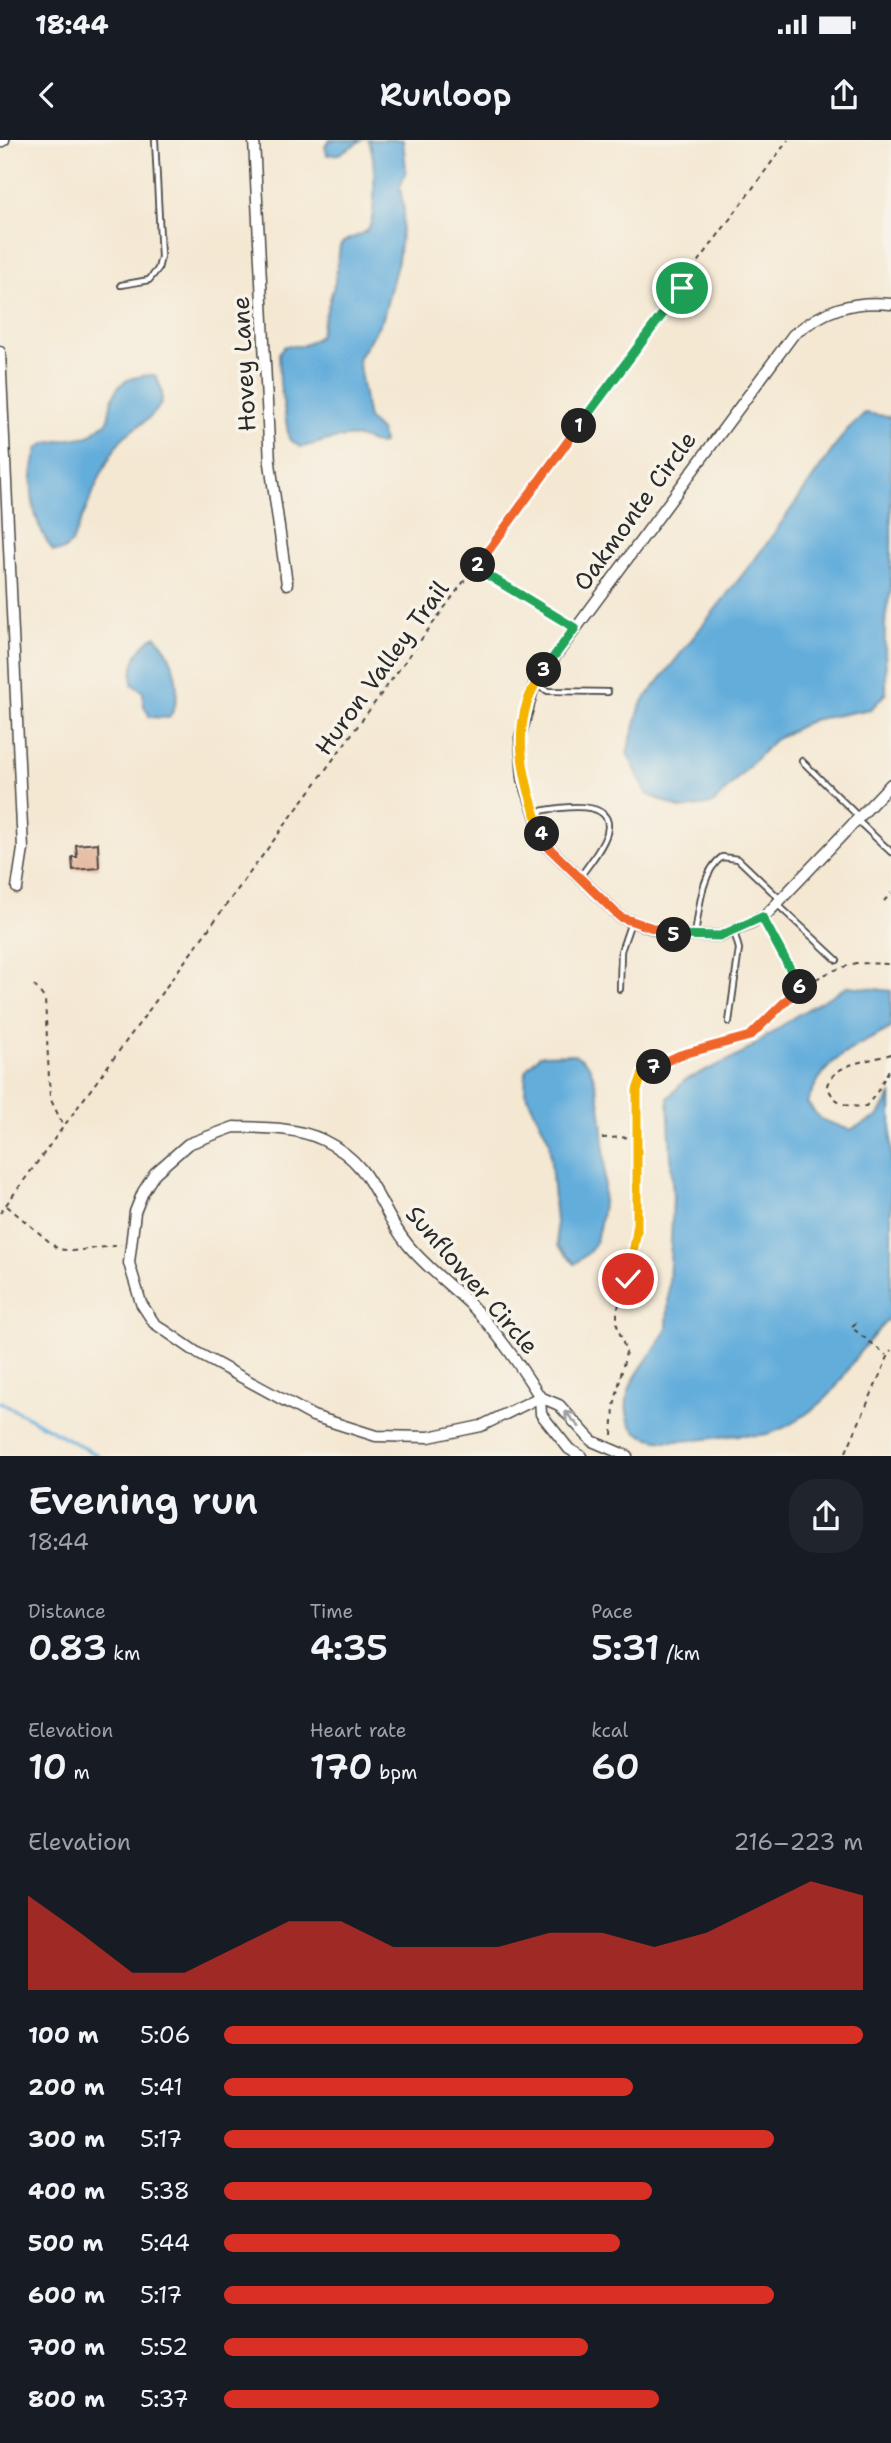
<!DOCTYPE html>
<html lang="en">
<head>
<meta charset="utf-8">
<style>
	body { margin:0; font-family:"Shantell Sans",sans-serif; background:#20242c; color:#f1f3f6; height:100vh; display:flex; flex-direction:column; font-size:26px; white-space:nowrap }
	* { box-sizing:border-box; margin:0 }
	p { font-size:23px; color:#9ea1a6 }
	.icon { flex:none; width:38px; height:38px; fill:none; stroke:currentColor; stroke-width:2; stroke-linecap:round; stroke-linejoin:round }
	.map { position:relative; height:1316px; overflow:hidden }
	.drawer { display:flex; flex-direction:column; background:#171b24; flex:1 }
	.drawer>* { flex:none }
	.pin { position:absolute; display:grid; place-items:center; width:60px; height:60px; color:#fff; margin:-30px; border:4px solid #fff; border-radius:50%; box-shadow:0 2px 7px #0007 }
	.km { position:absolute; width:35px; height:35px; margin:-18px; border-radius:50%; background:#222; color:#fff; font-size:19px; line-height:35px; text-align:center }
	.round { display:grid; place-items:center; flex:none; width:74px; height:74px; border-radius:28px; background:#20242c }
	.head { display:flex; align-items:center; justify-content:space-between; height:119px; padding:0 28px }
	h1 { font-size:38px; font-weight:600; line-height:52px }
	.stats { display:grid; grid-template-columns:repeat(3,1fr); gap:10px; height:119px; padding:7px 28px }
	.stats div { display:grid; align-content:center }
	.stats b { font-size:35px; font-weight:600 }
	.stats small { font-size:19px; font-weight:400 }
	.stats p { font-size:19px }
	.chart { height:196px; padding:14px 28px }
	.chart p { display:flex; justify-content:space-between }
	.chart svg { width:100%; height:126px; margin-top:7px; fill:#d93025; opacity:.7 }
	ul { padding:0 28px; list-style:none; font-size:23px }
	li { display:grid; grid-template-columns:112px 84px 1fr; align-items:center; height:52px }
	li i { height:18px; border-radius:9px; background:#d93025 }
	.status { display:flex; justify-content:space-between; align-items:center; height:49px; padding:0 35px; background:#171b24; direction:ltr }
	.status svg { height:19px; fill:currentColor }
	header { display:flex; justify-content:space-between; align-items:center; height:91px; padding:0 28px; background:#171b24; font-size:32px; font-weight:600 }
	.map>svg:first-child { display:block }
</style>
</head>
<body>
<div class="status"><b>18:44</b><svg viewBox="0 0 49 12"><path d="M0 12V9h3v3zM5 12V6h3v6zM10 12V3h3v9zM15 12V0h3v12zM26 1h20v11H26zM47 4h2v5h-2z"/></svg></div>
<header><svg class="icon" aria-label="back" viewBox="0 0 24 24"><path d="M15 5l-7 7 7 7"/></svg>Runloop<svg class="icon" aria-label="share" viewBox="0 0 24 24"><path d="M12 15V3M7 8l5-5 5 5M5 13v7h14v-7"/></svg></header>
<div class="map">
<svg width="891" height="1316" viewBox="0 0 891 1316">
	<rect width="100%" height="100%" fill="#f7f3e8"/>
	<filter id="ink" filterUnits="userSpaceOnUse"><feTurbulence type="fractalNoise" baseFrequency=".0143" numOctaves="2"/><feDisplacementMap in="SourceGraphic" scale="14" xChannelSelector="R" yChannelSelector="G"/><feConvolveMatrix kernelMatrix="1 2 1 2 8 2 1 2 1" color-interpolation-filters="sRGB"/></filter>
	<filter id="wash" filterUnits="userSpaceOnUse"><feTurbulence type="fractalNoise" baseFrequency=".00686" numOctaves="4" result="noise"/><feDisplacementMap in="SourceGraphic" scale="28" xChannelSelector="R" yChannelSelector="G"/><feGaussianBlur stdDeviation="1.57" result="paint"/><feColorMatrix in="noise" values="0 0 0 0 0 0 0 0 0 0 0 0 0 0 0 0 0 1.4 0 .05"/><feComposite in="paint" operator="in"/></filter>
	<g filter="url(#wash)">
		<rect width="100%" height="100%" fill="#f4e8d3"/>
		<g fill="#64addb" stroke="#486c83" stroke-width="2">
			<path d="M 330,0 L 362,0 L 339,14 L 327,15 L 325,6 Z"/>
			<path d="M 368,0 L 403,0 L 406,30 L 400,48 L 404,71 L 398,120 L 383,178 L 358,219 L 368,279 L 381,292 L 383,303 C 372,306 367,298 356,297 C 339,295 318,304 301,307 L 289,299 L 280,243 L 279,213 L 285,206 L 302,206 L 319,197 L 335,142 L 340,106 C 346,96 361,98 368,89 C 377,76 376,11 368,0 Z"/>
			<path d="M 155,235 C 160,244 165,255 160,265 C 150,283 131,287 120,301 C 99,331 87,370 71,404 L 62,411 L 53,411 C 31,380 26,343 38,308 L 47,303 L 89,296 L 108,281 C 113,247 119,236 155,235 Z"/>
			<path d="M 865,273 L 891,277 L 891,452 C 880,483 887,519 886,553 L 871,569 L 812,580 L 774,600 L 713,664 L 681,669 L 647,654 L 627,613 L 641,564 L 765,406 L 846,291 Z"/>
			<path d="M 156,496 C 174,515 185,554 169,578 L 150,577 L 144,566 L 143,552 L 132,544 C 131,523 137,506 156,496 Z"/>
			<path d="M 848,846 L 891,851 L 891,888 C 849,911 825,916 807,963 L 820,979 L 850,990 L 878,977 L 891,955 L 891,1175 C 881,1188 870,1199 860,1212 C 841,1237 838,1252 809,1272 C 797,1281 782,1290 767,1294 C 758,1296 749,1295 740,1295 C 714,1296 638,1316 628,1278 C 619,1240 655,1218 667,1188 L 673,1058 L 668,958 L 685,940 L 742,914 L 794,877 Z"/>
			<path d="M 574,914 C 580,918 588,922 590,928 C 607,965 610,1068 594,1105 C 591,1113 581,1118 575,1124 L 558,1106 L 549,1000 L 525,952 L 526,929 L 540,915 Z"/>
		</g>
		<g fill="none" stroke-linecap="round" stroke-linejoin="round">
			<path stroke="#64addb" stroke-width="3.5" d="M 0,1262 L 99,1316"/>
		</g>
		<g id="blocks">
			<path fill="#e1ad8f" d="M 98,703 L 99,728 L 73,730 L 72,717 L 77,717 L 76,705 Z"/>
		</g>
	</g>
	<g filter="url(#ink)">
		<use href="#blocks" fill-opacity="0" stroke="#494744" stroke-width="2"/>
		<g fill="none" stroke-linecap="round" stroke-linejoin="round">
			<defs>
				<g id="lane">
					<path d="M 121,145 L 149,140 L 158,129 L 161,117 L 155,0"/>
					<path d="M 534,545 L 548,551 L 608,552"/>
					<path d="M 802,621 L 859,677"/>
					<path d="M 534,672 C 552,669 617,655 607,693 C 602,709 589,724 580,737"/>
					<path d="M 857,680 L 891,712"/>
					<path d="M 777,764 L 837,820"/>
					<path d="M 695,795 C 699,771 701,732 722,717 L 738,719 L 780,759"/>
					<path d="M 620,849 L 621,811 L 631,782"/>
					<path d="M 729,882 L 739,809 L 734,791"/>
				</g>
				<g id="street">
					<path d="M 254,0 L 270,323 L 287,444"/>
					<path d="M 0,2 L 4,0"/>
					<path d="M 891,164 C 851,160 824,170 793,195 L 534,545 L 520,598 L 523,639 L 545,704 L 620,777 L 671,795 L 721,796 L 764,777 L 891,644"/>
					<path d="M 0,212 L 23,709 L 17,748"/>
					<path d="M 234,987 C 264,988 296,987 323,1000 C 377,1026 375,1065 408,1105 C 426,1127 450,1145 470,1164 C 498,1193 519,1224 540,1257 L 481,1286 L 429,1297 L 376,1296 L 313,1276 L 199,1214 L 154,1183 L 141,1163 L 129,1123 L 135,1072 L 143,1052 L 155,1033 L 188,1004 Z"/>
					<path d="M 581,1316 L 569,1309 L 541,1274 L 540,1257 L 559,1265 L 592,1301 L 627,1316"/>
				</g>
			</defs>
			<use href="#lane" stroke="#494744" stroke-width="8"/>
			<use href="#street" stroke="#494744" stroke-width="13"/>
			<g stroke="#494744" stroke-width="2" stroke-dasharray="5 5" stroke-linecap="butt">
				<path d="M 477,428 L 568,483"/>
				<path d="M 884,761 L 891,753"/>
				<path d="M 767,786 L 800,846"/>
				<path d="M 34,845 L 45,859 L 50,958 L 64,987"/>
				<path d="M 891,914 C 869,922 837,921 827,945 C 833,963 847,968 866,966 L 876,954 L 891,926"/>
				<path d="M 602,998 L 636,997"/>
				<path d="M 7,1066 L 58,1109 L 73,1111 L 121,1105"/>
				<path d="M 0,1073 L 788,0"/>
				<path d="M 856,1183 L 851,1187 L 886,1215"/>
				<path d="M 612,1295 L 614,1267 L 626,1212 L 617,1185 L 617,1171 L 635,1113 L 637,1086 L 637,950 L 643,933 L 680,915 L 750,896 L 800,847 L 832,831 L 856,823 L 891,824"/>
				<path d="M 846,1312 L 891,1210"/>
			</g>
			<use href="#lane" stroke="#fff" stroke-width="4.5"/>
			<use href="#street" stroke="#fff" stroke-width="10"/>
		</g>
		<defs><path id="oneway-shaft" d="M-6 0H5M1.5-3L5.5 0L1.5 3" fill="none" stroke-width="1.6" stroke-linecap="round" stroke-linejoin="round" transform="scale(1.75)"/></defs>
		<use stroke="#a0a0a0" href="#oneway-shaft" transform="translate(572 1279) rotate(-133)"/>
	</g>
	<g fill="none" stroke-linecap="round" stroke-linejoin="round" filter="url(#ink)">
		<defs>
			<path id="split-1" d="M 579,286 L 682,148"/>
			<path id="split-2" d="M 478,425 L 579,286"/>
			<path id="split-3" d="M 478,425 L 476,428 L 575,488 L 544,530"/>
			<path id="split-4" d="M 542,694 C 523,638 506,582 544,530"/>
			<path id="split-5" d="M 542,694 L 545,704 L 620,777 L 674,795"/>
			<path id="split-6" d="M 674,795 L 720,796 L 762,777 L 800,847"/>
			<path id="split-7" d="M 654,927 L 680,915 L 750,896 L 800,847"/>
			<path id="split-8" d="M 637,1091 L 637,950 L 643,933 L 654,927"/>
			<path id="split-9" d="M 628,1139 L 637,1091"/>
		</defs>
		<use href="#split-1" stroke="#fff" stroke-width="14"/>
		<use href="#split-2" stroke="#fff" stroke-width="14"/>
		<use href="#split-3" stroke="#fff" stroke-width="14"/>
		<use href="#split-4" stroke="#fff" stroke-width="14"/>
		<use href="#split-5" stroke="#fff" stroke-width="14"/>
		<use href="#split-6" stroke="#fff" stroke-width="14"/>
		<use href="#split-7" stroke="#fff" stroke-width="14"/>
		<use href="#split-8" stroke="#fff" stroke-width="14"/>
		<use href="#split-9" stroke="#fff" stroke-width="14"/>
		<use href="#split-1" stroke="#22a559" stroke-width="9"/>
		<use href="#split-2" stroke="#f0652b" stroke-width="9"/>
		<use href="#split-3" stroke="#22a559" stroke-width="9"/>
		<use href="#split-4" stroke="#f5b400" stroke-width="9"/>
		<use href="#split-5" stroke="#f0652b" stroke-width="9"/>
		<use href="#split-6" stroke="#22a559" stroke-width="9"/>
		<use href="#split-7" stroke="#f0652b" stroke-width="9"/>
		<use href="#split-8" stroke="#f5b400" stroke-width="9"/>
		<use href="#split-9" stroke="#f5b400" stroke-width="9"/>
	</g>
	<g text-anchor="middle" stroke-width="7" stroke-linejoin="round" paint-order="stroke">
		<g font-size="24" fill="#2b2b2b" stroke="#f7f3e8">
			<text transform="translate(244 224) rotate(-93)" y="8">Hovey Lane</text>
			<text transform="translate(635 371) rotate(-54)" y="8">Oakmonte Circle</text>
			<text transform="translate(382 528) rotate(-54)" y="8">Huron Valley Trail</text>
			<text transform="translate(472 1140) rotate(49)" y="8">Sunflower Circle</text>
		</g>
	</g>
</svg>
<div class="pin" style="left:682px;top:148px;background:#1e9e55"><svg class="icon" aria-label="arrive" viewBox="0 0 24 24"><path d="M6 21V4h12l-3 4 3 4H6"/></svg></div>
<div class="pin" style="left:628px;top:1139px;background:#d93025"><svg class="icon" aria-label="check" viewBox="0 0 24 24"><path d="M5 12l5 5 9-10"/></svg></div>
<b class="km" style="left:579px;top:286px">1</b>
<b class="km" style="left:478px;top:425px">2</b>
<b class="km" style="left:544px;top:530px">3</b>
<b class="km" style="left:542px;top:694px">4</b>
<b class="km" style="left:674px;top:795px">5</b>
<b class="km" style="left:800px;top:847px">6</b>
<b class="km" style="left:654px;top:927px">7</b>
</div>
<section class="drawer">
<div class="head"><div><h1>Evening run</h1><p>18:44</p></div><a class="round"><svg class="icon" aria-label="share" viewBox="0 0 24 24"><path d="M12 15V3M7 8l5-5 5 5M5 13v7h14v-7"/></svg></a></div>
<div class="stats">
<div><p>Distance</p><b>0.83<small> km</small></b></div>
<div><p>Time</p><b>4:35</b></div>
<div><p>Pace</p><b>5:31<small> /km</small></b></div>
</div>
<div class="stats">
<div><p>Elevation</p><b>10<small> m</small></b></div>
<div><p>Heart rate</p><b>170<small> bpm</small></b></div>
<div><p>kcal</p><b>60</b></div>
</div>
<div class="chart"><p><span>Elevation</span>216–223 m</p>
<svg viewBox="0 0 160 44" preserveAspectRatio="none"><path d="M0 44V11L10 24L20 38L30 38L40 29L50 20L60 20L70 29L80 29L90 29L100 24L110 24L120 29L130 24L140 15L150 6L160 11V44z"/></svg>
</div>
<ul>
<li><b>100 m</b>5:06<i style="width:100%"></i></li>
<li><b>200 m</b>5:41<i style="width:64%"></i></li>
<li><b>300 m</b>5:17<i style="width:86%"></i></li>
<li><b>400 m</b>5:38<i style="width:67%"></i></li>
<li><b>500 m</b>5:44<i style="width:62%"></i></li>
<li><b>600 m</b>5:17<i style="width:86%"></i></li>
<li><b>700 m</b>5:52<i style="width:57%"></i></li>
<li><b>800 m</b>5:37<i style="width:68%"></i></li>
</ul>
</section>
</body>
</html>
